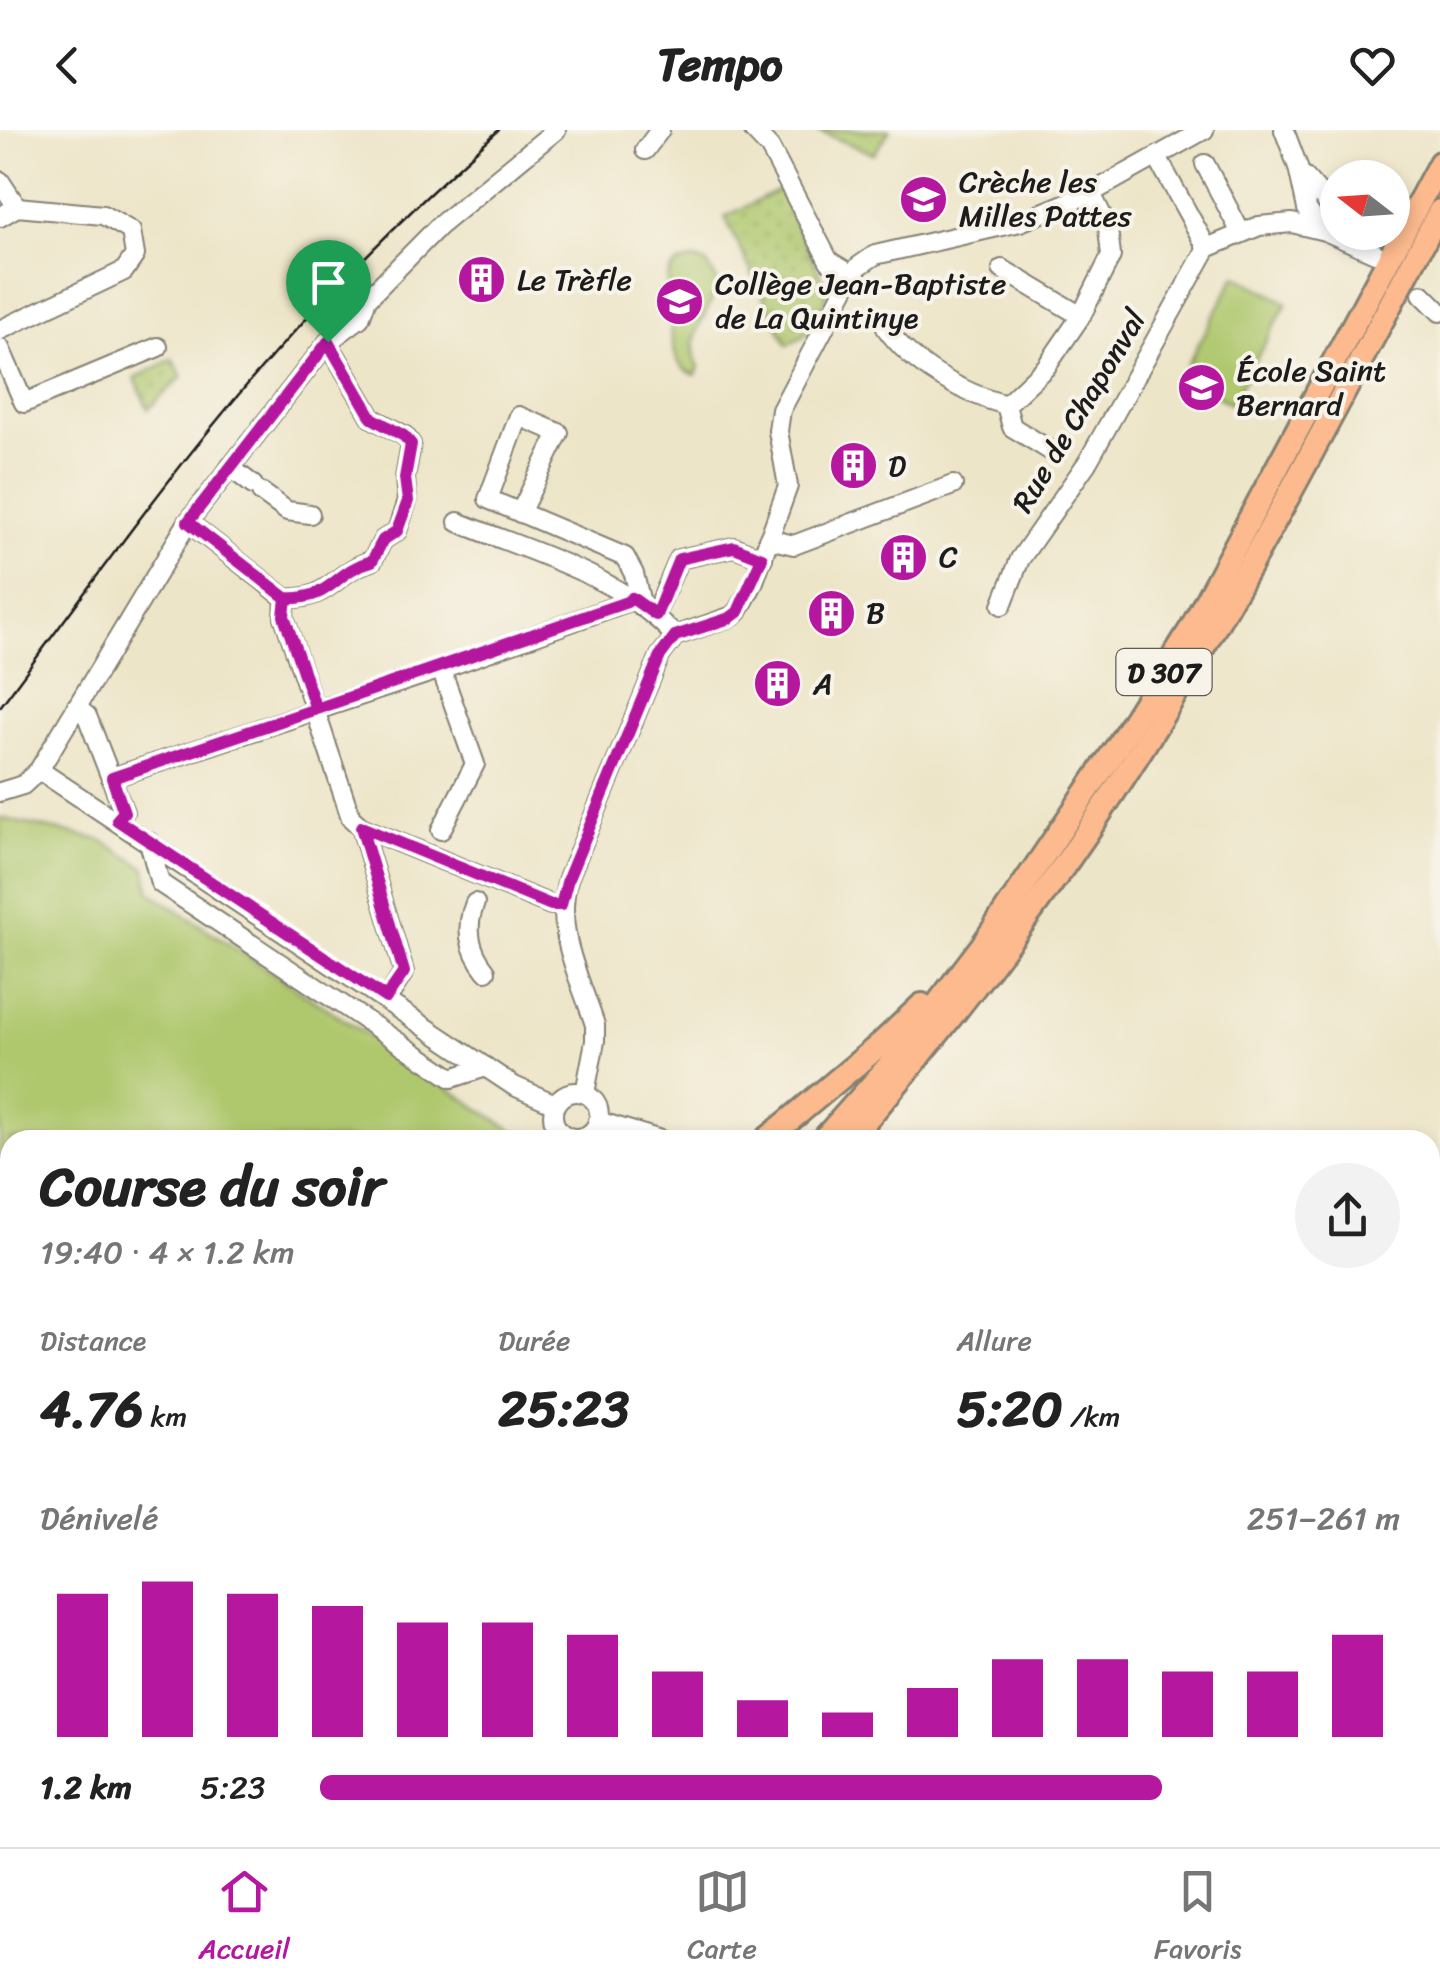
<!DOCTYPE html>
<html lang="fr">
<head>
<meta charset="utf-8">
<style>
	body { margin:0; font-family:Sriracha,sans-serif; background:#f2f2f2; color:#222; height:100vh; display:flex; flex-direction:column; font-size:38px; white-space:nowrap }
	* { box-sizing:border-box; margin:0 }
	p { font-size:32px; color:#767676 }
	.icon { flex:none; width:55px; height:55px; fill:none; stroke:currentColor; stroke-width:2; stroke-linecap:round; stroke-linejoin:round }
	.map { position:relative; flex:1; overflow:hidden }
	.drawer { position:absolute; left:0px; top:1000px; width:1440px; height:718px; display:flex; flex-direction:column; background:#fff; border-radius:30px 30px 0 0; box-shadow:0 5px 15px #0003 }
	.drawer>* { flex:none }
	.needle { width:65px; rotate:287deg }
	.fabs { position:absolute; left:1320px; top:30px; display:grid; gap:20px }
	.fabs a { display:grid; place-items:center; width:90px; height:90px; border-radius:50%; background:#fff; box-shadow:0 5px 15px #0003; font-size:50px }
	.pin { position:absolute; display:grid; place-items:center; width:85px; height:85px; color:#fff; margin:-102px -42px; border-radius:50% 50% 50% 0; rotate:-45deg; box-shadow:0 0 10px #0007 }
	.pin .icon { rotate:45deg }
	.round { display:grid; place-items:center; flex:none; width:105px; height:105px; border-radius:52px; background:#f2f2f2 }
	.summary { display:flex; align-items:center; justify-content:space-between; height:170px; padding:0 40px }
	h1 { font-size:55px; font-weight:700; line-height:75px }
	.figures { display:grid; grid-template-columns:repeat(3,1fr); gap:15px; height:170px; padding:10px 40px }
	.figures div { display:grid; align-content:center }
	.figures b { font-size:50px; font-weight:700 }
	.figures small { font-size:28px; font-weight:400 }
	.figures p { font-size:28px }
	.chart { height:280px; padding:20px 40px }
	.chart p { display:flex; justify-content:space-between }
	.chart svg { width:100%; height:180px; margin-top:10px; stroke:#b5179e; stroke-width:6 }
	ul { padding:0 40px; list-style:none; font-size:32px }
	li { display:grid; grid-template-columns:160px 120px 1fr; align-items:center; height:75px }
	li i { height:25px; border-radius:12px; background:#b5179e }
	header { display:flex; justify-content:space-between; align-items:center; height:130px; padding:0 40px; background:#fff; font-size:45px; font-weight:700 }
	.tab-bar { display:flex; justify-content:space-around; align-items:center; height:140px; border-top:2px solid #e0e0e0; background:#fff; font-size:28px; color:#767676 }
	.tab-bar a { display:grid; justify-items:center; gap:5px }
	.tab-bar .current { color:#b5179e }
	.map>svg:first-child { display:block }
</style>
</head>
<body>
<header><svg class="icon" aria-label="back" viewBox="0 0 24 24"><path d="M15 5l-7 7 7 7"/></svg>Tempo<svg class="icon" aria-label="heart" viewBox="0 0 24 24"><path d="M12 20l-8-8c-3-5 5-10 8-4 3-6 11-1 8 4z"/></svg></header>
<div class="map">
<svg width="1440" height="1717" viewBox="0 0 1440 1717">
	<defs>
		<pattern id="park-dots" width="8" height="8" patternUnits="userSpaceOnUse" patternTransform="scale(2.5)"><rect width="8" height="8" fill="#afc76d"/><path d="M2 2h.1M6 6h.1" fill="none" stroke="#96aa5e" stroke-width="1.8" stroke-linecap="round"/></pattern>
	</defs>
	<rect width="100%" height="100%" fill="#f7f3e8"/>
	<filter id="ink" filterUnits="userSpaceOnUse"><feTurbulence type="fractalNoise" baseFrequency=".01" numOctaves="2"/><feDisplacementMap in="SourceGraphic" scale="20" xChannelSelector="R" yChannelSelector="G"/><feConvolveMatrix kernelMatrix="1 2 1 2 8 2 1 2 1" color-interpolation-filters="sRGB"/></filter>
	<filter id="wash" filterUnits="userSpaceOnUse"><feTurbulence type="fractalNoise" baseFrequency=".0048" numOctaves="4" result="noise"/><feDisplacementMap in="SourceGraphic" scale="40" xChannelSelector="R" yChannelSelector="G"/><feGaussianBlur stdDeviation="2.25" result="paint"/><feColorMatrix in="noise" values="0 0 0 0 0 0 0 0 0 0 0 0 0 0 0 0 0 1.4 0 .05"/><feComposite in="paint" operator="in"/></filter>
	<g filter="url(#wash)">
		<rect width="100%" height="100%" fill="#ede5c8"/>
		<g fill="#afc76d" stroke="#667244" stroke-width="2.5">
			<path d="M 816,0 L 890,0 L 874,24 Z"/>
			<path d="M 695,130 L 707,134 L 717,151 C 714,183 681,204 699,237 L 696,245 C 689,243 682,239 678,231 C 672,221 664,154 669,144 C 675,133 684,131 695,130 Z"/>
			<path d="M 1236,145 L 1287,173 L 1231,274 L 1181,246 Z"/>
			<path d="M 0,688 L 101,710 L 146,738 L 150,762 L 527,1010 L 10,1010 L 10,1558 L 0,1571 Z"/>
		</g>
		<g fill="url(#park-dots)" stroke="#667244" stroke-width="2.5">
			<path d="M 779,60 L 829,163 L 805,205 L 787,215 L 725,87 Z"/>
			<path d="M 173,229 L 182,247 L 148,279 L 135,248 Z"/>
		</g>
	</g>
	<g filter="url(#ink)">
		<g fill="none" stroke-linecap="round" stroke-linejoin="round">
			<defs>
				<g id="minor">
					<path d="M 753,0 L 770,18 L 829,131 L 852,145"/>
					<path d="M 1284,0 L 1298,37 L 1307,79 L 1316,92 L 1325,101 L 1375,123"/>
					<path d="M 645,20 L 660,0"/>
					<path d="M 1158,29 L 1207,118"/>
					<path d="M 1205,34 L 1241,103"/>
					<path d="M 1304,46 L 1338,85"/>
					<path d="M 0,51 L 17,77"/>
					<path d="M 0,87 L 17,77 L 103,85 L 131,101 L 135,125 L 124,141 L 0,200"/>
					<path d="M 1002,139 L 1081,186"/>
					<path d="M 1422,164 L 1440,182"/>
					<path d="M 886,198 C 913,236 962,263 1006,275 L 1046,237 L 1081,186 L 1111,126 L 1108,98 L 1091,63"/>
					<path d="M 0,218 L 24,273 L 158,217"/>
					<path d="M 1006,275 L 1012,297 L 1056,324"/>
					<path d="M 230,337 L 253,355"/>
					<path d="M 261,362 L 287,381 L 310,384"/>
					<path d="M 520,383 L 559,303 L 519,286 L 488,369 L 625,427 L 634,444 L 641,473"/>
					<path d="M 188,392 L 285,468 L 284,487 L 351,688 L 361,697 L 551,775 L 561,775"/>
					<path d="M 458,392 C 533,423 619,445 675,506"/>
					<path d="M 768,409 L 794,415 L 953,355"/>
					<path d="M 285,468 C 331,471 334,441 372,431 L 383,410 L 397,401 L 407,371 L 405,348 L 411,314 L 405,306 L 372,288 L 328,212"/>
					<path d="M 1002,475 L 1020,429 L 1087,333 L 1207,118 L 1259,96 L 1292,93 L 1325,101"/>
					<path d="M 655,485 L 679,429 L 734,417 L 763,428"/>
					<path d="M 76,577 L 87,586 L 124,682 L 117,690"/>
					<path d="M 39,640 L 188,392 L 328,212 L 360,188 L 367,169 L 439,96 L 556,0"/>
					<path d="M 111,648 L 441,539 L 627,472 L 632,467"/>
					<path d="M 0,662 L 23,655 L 39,640 L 514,956 L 555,974"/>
					<path d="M 361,697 L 404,842 L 387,869"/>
					<path d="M 441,700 L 475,634 L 441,539"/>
					<path d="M 149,712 L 160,753 L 452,948 L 486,937"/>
					<path d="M 475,773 C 465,797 469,820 486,841"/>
					<circle cx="576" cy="985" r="23"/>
					<path d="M 585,963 L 595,911 L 595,895 C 579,845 554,802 568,749 L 660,526 L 675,506 L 730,487 L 738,482 L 753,454 L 788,356 L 778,301 L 781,280 L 852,145 L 859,136 L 875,125 L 1020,92 L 1091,63 L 1204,0"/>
					<path d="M 598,991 L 661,1010"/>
					<path d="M 0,1595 L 10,1584"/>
				</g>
				<g id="major">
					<path d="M 766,1010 L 882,913 L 922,875"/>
					<path d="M 823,1010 L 897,927 L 982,816 L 1117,617 L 1191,499 L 1440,33"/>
					<path d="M 849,1010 C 954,888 1053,760 1139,623 C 1249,448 1343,263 1440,81"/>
					<path d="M 0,1662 L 10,1656"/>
					<path d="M 0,1686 L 10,1681"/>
				</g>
			</defs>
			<use href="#minor" stroke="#848072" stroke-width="22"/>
			<use href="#major" stroke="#848072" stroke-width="28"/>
			<use href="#minor" stroke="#fff" stroke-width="18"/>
			<use href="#major" stroke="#fcba8e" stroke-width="22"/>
			<path stroke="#1c1c1c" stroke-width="2.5" d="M 0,577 C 77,474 151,369 234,270 C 316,173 405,84 499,0"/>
		</g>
	</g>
	<g fill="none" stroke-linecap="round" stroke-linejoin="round" filter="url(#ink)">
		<defs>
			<path id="route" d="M 328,212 L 188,392 L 286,468 L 284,486 L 316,579 L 112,648 L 124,682 L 117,690 L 386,868 L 404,842 L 361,697 L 551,775 L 561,775 L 568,749 L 660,526 L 675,506 L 730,488 L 738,482 L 762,428 L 734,417 L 679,429 L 656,485 L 632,468 L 627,472 L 316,579 L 284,486 L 286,468 C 331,471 334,441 372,431 L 383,410 L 397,401 L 408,371 L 405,348 L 411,314 L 404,306 L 372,288 L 328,212"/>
		</defs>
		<use href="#route" stroke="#fff" stroke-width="20"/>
		<use href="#route" stroke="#b5179e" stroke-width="12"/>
	</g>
	<defs>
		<symbol id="school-disc" viewBox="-11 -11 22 22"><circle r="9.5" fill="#b5179e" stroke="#f7f3e8"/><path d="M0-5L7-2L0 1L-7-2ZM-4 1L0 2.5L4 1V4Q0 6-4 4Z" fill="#fff"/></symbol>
		<symbol id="building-disc" viewBox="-11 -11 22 22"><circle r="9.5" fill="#b5179e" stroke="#f7f3e8"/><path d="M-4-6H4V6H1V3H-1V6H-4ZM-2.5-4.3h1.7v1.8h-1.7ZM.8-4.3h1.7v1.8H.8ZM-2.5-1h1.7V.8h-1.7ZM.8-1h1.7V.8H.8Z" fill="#fff"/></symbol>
	</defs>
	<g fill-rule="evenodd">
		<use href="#school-disc" x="896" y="42" width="55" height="55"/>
		<use href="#building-disc" x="454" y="122" width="55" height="55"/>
		<use href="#school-disc" x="652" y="144" width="55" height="55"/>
		<use href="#school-disc" x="1174" y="230" width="55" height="55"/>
		<use href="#building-disc" x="826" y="308" width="55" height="55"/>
		<use href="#building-disc" x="876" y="400" width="55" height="55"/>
		<use href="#building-disc" x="804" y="456" width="55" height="55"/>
		<use href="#building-disc" x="750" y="526" width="55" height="55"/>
	</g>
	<g text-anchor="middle" stroke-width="8" stroke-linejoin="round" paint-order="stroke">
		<rect fill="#f7f3e8" stroke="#5e5c59" stroke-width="2.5" x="1116.5" y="519" width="95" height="46" rx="8"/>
		<g font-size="28" font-weight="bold" fill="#1c1c1c">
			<text x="1164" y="552">D 307</text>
		</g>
		<g font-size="30" fill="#1c1c1c" stroke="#f7f3e8" text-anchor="start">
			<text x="959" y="62">Crèche les<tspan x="959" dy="34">Milles Pattes</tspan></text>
			<text x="517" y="160">Le Trèfle</text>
			<text x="715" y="164">Collège Jean-Baptiste<tspan x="715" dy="34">de La Quintinye</tspan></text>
			<text x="1236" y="251">École Saint<tspan x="1236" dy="34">Bernard</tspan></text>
			<text x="888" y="346">D</text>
			<text x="939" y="437">C</text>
			<text x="866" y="493">B</text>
			<text x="813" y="564">A</text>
		</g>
		<g font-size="30" fill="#1c1c1c" stroke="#f7f3e8">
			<text transform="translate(1079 281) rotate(-59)" y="10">Rue de Chaponval</text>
		</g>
	</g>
</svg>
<div class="fabs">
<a><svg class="needle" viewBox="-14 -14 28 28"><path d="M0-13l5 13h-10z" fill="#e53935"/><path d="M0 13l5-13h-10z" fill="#767676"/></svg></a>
</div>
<div class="pin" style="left:328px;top:212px;background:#1e9e55"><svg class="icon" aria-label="arrive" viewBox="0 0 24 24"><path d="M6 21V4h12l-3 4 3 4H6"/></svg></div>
<section class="drawer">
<div class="summary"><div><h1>Course du soir</h1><p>19:40 · 4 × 1.2 km</p></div><a class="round"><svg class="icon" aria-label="share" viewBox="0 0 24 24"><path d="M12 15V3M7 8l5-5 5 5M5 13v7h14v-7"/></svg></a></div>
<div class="figures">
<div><p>Distance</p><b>4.76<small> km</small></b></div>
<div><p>Durée</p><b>25:23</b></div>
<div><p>Allure</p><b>5:20<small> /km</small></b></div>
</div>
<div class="chart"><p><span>Dénivelé</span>251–261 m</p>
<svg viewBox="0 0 160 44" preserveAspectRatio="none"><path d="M5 44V9M15 44V6M25 44V9M35 44V12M45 44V16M55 44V16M65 44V19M75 44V28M85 44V35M95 44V38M105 44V32M115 44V25M125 44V25M135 44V28M145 44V28M155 44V19"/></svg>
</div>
<ul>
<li><b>1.2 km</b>5:23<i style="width:78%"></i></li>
</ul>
</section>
</div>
<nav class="tab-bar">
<a class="current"><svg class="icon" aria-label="home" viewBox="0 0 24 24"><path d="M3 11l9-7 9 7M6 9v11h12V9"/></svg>Accueil</a>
<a><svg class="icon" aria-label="map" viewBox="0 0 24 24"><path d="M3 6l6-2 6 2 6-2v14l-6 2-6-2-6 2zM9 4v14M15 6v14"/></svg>Carte</a>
<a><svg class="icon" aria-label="saved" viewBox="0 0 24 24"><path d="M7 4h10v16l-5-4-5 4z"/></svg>Favoris</a>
</nav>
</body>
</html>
